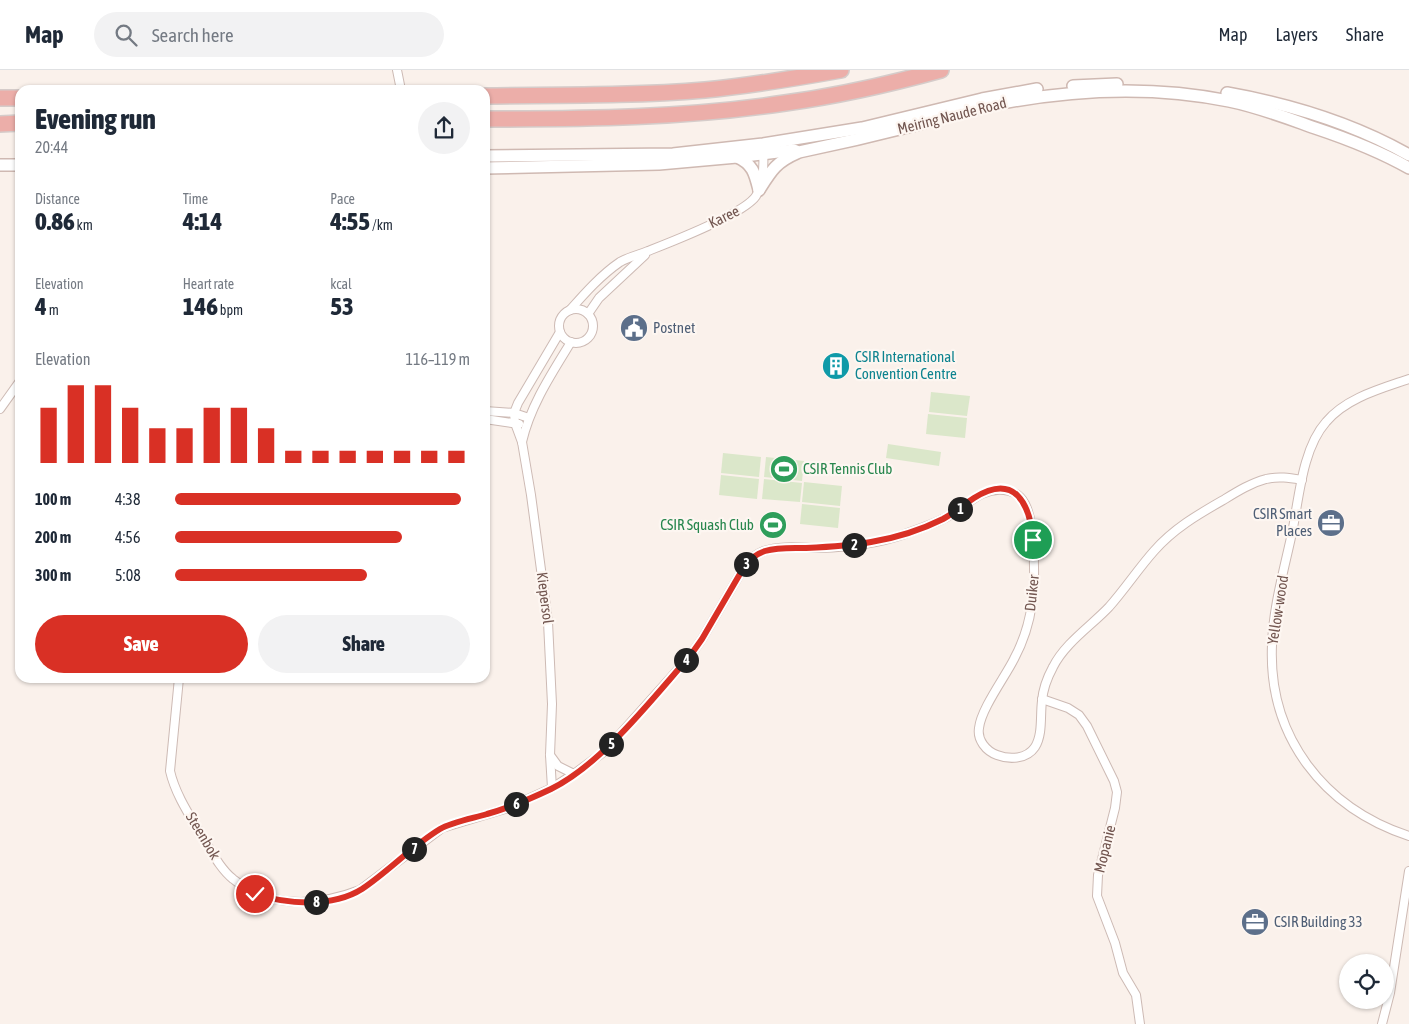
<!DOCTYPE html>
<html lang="en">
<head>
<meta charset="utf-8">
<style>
	body { margin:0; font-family:"Asap Condensed",sans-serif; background:#f2f2f3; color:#1f2937; height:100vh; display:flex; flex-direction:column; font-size:19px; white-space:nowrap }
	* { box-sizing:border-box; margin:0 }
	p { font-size:16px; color:#747a83 }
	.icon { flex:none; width:28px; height:28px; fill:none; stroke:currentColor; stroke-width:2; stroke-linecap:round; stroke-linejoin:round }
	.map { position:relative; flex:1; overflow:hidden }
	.sheet { position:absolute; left:15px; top:15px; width:475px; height:598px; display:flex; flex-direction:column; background:#fff; border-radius:15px; box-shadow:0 1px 4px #0004 }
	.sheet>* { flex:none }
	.fabs { position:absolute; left:1339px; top:884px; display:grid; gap:10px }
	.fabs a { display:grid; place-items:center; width:55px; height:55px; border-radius:50%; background:#fff; box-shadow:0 1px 4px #0004; font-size:25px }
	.pin { position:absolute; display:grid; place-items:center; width:42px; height:42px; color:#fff; margin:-21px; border:2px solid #fff; border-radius:50%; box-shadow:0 1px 5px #0007 }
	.km { position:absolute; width:25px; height:25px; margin:-12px; border-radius:50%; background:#222; color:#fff; font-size:14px; line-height:25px; text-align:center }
	.round { display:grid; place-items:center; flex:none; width:52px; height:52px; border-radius:26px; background:#f2f2f3 }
	.head { display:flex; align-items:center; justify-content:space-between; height:85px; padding:0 20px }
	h1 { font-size:28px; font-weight:800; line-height:38px }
	.metrics { display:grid; grid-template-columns:repeat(3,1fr); gap:8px; height:85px; padding:5px 20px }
	.metrics div { display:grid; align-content:center }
	.metrics b { font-size:25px; font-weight:800 }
	.metrics small { font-size:14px; font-weight:400 }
	.metrics p { font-size:14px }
	.chart { height:140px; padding:10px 20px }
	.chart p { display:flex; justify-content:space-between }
	.chart svg { width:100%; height:90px; margin-top:5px; stroke:#d93025; stroke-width:6 }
	.cta { display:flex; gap:10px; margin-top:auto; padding:10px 20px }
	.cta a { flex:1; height:58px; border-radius:30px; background:#d93025; color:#fff; font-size:20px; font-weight:800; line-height:58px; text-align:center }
	.cta a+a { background:#f2f2f3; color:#1f2937 }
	ul { padding:0 20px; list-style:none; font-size:16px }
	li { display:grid; grid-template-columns:80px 60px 1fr; align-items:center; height:38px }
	li i { height:12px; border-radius:6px; background:#d93025 }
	header { display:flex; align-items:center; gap:30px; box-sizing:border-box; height:70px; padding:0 25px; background:#fff; border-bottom:1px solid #e0e1e3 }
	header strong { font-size:24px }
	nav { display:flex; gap:28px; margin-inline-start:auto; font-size:18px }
	.search { width:350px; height:45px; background:#f2f2f3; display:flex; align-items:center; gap:12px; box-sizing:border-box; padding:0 18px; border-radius:28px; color:#747a83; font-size:19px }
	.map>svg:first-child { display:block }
</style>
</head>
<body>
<header>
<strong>Map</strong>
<div class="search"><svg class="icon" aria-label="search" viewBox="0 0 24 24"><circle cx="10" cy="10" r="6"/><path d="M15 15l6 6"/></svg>Search here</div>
<nav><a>Map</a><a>Layers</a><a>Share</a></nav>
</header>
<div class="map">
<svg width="1409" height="954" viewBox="0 0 1409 954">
	<rect width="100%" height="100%" fill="#faf1eb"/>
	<g fill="#dbe7ca">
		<path d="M 931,322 L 970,326 L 967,346 L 929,342 Z"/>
		<path d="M 928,344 L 967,348 L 965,368 L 926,364 Z"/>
		<path d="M 888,374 L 941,382 L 939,396 L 886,388 Z"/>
		<path d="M 723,383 L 761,387 L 759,407 L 721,403 Z"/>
		<path d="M 766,387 L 804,391 L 802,411 L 764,407 Z"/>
		<path d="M 721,405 L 759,409 L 757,429 L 719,425 Z"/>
		<path d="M 764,409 L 802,413 L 800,432 L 762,429 Z"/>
		<path d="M 804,412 L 842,416 L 840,436 L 802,432 Z"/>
		<path d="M 802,434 L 840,438 L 838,458 L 800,454 Z"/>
	</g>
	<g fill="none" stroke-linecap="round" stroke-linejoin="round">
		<defs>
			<g id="street">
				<path d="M 397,0 L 401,20"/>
				<circle cx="576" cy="256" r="17"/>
				<path d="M 570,240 C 585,223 601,205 620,192 C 628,187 639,185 648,181 C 671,172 744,144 756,126 C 764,113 764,95 763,81"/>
				<path d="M 588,244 L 599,228 L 645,185"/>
				<path d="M 1409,309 C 1380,319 1346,328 1326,352 C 1302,379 1299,429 1292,463 C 1284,500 1273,538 1272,575 C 1268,667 1324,738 1409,766"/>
				<path d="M 0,339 L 20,311"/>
				<path d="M 485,341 L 514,343 L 529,348"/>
				<path d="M 485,349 L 519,354"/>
				<path d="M 522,372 C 530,336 552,303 571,272"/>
				<path d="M 179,608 L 170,701 C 175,723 188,743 200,763 C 210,778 219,798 233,809 C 269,839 319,836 360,820 L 442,758 L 508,738 L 552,718 L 574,704 L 605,681 L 690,586 L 702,569 L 744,497 C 749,490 756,484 764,481 C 781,475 803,478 820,478 C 848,477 876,474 902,465 C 916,460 931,455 945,448 C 965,438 980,417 1004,420 C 1013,421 1021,426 1025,434 C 1031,446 1032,460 1033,474 C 1036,514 1034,552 1014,589 C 1005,607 981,639 979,658 C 977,670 986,681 997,685 C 1010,690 1027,689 1035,677 C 1043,664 1040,646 1042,631 C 1043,619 1047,608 1053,597 C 1065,573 1091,556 1109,537 C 1125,519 1138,499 1154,481 C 1174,458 1199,444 1225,429 C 1238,421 1251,413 1266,409 C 1279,406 1290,408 1302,410"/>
				<path d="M 1042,629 L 1068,638 L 1079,645 L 1087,656 L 1114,711 L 1117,722 L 1115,738 L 1098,805 L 1097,826 L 1115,873 L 1123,903 L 1136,925 L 1140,954"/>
				<path d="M 550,685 L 558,696 L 574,704"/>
				<path d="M 552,718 L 550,685 L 552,634 L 548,552 L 531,425 L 522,372 L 515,353 L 514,343 L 518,333 L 560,262"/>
				<path d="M 1382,954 L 1390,923 L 1409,801"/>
			</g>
			<g id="secondary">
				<path d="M 1073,16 L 1117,14"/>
				<path d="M 1227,23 C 1289,34 1354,54 1409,85"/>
				<path d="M 485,86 L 673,84 L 763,74 L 862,58 L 982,29 L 1037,19"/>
				<path d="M 737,87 C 753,94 755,104 759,120"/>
				<path d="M 0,95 L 20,95"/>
				<path d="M 485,98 L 659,94 L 737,87 L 794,80 L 799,82 C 838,74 877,65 916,55 C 937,49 957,42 978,38 C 1060,20 1146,14 1229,31 C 1259,37 1287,48 1315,58 C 1348,69 1379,81 1409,98"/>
				<path d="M 759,120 C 771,101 776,92 797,83"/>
			</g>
			<g id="highway">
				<path d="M 485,26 C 558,25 632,26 705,20 C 751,16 796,8 841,0"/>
				<path d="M 0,28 L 20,28"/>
				<path d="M 485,49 C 585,49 686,48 785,33 C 837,26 890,14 941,0"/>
				<path d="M 0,54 L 20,53"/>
			</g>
		</defs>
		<use href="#street" stroke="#cdbab4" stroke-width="10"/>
		<use href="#secondary" stroke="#cfb9b2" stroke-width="14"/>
		<use href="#highway" stroke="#d5ccca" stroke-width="18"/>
		<use href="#street" stroke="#fff" stroke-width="8"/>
		<use href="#secondary" stroke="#fff" stroke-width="11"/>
		<use href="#highway" stroke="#ecaea9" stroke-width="15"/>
	</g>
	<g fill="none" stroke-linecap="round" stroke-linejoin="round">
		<defs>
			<path id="route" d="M 255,824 C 286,834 332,838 362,819 C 389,801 412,776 440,759 C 452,752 474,748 487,744 C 509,738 530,729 551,719 C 602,694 652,629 690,586 L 702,569 L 744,497 C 749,490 756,484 765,481 C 778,477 793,478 806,478 C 828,477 849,476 871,472 C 895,468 921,460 943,449 C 954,443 963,435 974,428 C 1015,402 1030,434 1033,470"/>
		</defs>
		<use href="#route" stroke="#fff" stroke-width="10"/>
		<use href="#route" stroke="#d93025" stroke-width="6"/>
	</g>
	<defs>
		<symbol id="civic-disc" viewBox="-11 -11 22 22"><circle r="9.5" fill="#5c6f8a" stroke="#fdf6f1"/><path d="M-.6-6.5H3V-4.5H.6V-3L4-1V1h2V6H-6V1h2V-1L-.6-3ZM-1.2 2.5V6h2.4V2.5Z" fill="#fff"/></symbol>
		<symbol id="building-disc" viewBox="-11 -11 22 22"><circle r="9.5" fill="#0f9aa8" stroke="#fdf6f1"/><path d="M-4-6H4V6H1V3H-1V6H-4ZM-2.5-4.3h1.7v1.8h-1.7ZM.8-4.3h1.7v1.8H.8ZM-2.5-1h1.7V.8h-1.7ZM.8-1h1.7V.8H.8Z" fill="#fff"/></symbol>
		<symbol id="stadium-disc" viewBox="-11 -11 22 22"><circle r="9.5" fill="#2e9e5b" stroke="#fdf6f1"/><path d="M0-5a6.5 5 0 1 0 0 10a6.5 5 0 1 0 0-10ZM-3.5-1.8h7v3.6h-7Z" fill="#fff"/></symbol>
		<symbol id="office-disc" viewBox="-11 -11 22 22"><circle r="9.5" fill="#5c6f8a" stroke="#fdf6f1"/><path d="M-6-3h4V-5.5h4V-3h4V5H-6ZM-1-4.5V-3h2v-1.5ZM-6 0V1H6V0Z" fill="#fff"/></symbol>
	</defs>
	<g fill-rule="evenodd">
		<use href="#civic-disc" x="618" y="242" width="32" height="32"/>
		<use href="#building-disc" x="820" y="280" width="32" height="32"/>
		<use href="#stadium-disc" x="768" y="383" width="32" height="32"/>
		<use href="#office-disc" x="1315" y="437" width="32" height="32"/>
		<use href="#stadium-disc" x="757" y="439" width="32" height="32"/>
		<use href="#office-disc" x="1239" y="836" width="32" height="32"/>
	</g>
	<g text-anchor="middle" stroke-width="4.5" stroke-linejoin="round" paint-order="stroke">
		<g font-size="15" fill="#725650" stroke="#fdf6f1">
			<text transform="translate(952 46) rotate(-14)" y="5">Meiring Naude Road</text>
			<text transform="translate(724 147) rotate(-26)" y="5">Karee</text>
			<text transform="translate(1032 523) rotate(-84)" y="5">Duiker</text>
			<text transform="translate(545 528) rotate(83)" y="5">Kiepersol</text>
			<text transform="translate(1278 540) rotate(-81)" y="5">Yellow-wood</text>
			<text transform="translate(203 766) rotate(59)" y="5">Steenbok</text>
			<text transform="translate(1105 779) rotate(-76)" y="5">Mopanie</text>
		</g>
		<g font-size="15" fill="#4e5e75" stroke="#fdf6f1" text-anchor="start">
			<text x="653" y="263">Postnet</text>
			<text x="1312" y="449" text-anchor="end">CSIR Smart<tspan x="1312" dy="17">Places</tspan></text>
			<text x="1274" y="857">CSIR Building 33</text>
		</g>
		<g font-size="15" fill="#0d838f" stroke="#fdf6f1" text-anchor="start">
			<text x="855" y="292">CSIR International<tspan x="855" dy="17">Convention Centre</tspan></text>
		</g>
		<g font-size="15" fill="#27864d" stroke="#fdf6f1" text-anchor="start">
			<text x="803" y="404">CSIR Tennis Club</text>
			<text x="754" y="460" text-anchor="end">CSIR Squash Club</text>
		</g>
	</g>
</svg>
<div class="fabs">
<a><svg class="icon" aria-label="locate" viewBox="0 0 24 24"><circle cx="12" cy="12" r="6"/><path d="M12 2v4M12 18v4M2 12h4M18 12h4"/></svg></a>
</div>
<div class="pin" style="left:1033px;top:470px;background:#1e9e55"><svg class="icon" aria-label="arrive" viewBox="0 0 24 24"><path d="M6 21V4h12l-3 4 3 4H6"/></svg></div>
<div class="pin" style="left:255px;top:824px;background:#d93025"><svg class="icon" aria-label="check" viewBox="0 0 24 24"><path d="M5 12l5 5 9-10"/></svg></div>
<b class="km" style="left:960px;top:439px">1</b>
<b class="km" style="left:854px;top:475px">2</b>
<b class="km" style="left:746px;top:494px">3</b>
<b class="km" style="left:686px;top:590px">4</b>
<b class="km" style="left:611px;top:674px">5</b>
<b class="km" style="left:516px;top:734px">6</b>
<b class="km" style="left:414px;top:779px">7</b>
<b class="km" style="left:316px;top:832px">8</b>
<section class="sheet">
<div class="head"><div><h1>Evening run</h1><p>20:44</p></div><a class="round"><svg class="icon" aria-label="share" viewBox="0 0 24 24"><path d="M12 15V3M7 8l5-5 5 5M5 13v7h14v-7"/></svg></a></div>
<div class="metrics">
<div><p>Distance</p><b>0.86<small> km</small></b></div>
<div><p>Time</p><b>4:14</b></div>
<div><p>Pace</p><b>4:55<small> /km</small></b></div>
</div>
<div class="metrics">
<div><p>Elevation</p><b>4<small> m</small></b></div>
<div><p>Heart rate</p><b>146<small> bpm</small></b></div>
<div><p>kcal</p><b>53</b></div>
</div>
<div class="chart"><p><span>Elevation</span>116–119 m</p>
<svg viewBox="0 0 160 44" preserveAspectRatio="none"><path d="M5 44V17M15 44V6M25 44V6M35 44V17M45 44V27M55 44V27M65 44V17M75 44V17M85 44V27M95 44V38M105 44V38M115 44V38M125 44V38M135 44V38M145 44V38M155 44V38"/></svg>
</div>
<ul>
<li><b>100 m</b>4:38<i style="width:97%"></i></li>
<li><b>200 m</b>4:56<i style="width:77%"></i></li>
<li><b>300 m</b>5:08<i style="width:65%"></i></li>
</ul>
<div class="cta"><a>Save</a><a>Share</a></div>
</section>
</div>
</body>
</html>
